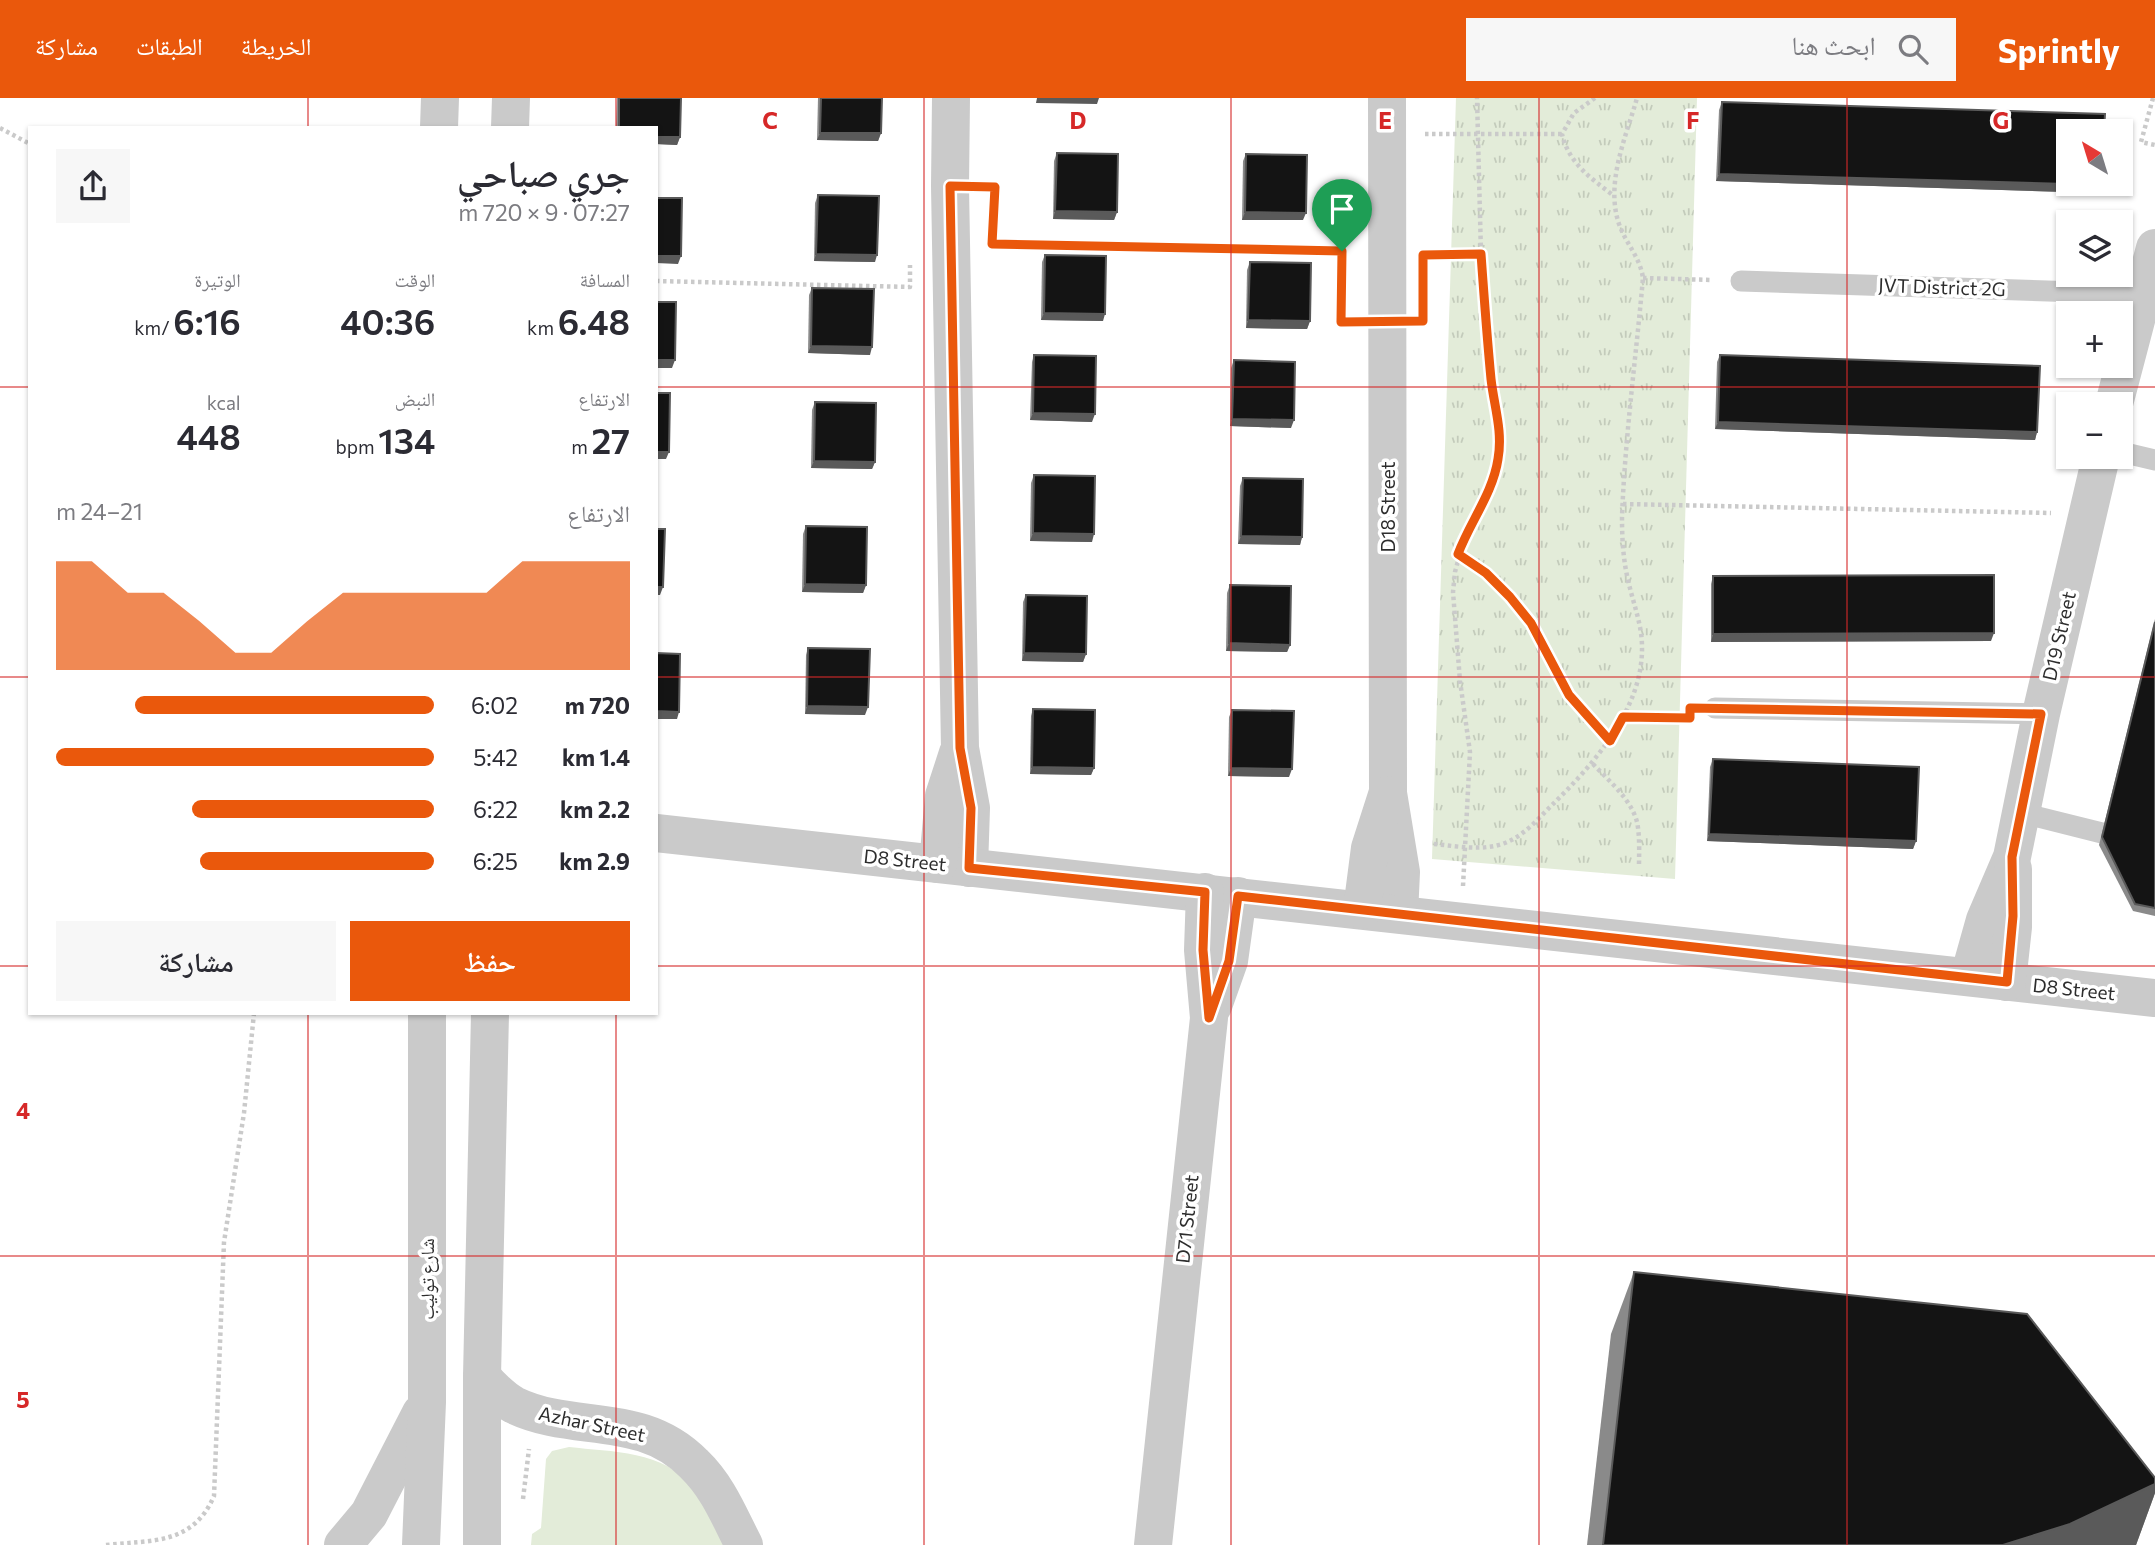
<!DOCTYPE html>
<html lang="ar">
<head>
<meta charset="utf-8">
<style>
	body { margin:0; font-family:Commissioner,"Noto Naskh Arabic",sans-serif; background:#f7f7f7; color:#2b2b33; direction:rtl; height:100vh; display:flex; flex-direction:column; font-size:26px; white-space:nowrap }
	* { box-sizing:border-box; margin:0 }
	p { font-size:23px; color:#7c7c81 }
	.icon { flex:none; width:38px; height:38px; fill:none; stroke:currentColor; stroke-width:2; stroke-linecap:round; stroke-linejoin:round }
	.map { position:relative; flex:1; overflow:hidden; direction:ltr }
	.drawer { position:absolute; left:28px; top:28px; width:630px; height:889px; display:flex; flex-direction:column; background:#fff; border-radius:0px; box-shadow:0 2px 5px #0004; direction:rtl }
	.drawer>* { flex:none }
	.needle { width:46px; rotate:322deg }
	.buttons { position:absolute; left:2056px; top:21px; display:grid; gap:14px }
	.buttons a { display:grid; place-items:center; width:77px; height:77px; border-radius:0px; background:#fff; box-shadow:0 2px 5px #0004; font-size:35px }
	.pin { position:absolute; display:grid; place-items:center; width:60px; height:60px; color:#fff; margin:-72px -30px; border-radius:50% 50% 50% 0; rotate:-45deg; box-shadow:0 0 7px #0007 }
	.pin .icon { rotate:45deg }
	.round { display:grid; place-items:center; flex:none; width:74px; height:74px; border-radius:0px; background:#f7f7f7 }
	.summary { display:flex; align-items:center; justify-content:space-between; height:119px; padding:0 28px }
	h1 { font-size:38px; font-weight:600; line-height:52px }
	.metrics { display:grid; grid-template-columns:repeat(3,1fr); gap:10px; height:119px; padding:7px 28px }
	.metrics div { display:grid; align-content:center }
	.metrics b { font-size:35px; font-weight:600 }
	.metrics small { font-size:19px; font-weight:400 }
	.metrics p { font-size:19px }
	.chart { height:196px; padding:14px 28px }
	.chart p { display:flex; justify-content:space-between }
	.chart svg { width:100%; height:126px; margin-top:7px; fill:#ea580c; opacity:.7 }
	.primary-button { display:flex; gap:14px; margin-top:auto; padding:14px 28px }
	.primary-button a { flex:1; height:80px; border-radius:0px; background:#ea580c; color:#fff; font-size:28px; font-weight:600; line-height:80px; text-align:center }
	.primary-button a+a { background:#f7f7f7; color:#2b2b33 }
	ul { padding:0 28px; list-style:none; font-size:23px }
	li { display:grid; grid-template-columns:112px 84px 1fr; align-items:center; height:52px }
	li i { height:18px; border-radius:9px; background:#ea580c }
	header { display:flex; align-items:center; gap:42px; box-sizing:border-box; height:98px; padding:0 35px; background:#ea580c; color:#fff }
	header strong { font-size:33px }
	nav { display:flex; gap:38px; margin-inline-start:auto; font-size:24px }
	.search { width:490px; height:63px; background:#f7f7f7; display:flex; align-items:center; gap:18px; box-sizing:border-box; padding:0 24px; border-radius:0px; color:#7c7c81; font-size:26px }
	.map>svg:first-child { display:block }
</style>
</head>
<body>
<header>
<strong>Sprintly</strong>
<div class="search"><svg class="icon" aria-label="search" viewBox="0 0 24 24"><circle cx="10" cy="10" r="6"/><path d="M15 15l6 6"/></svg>ابحث هنا</div>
<nav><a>الخريطة</a><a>الطبقات</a><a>مشاركة</a></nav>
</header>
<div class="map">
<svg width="2155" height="1447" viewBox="0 0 2155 1447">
	<defs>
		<pattern id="park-tufts" width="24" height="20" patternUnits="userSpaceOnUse" patternTransform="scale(1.75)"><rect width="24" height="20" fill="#e3ecd9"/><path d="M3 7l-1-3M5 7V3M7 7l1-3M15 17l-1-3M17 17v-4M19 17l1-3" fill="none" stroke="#c3cbbb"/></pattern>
	</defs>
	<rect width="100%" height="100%" fill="#fff"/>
	<path fill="url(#park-tufts)" d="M 1456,0 L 1697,0 L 1675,781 L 1432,761 Z"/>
	<path fill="#e3ecd9" d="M 569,1349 C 611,1354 665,1352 693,1390 C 705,1407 714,1429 724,1447 L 531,1447 L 532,1436 L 541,1430 L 546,1361 L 552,1353 Z"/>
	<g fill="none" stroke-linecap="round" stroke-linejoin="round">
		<g stroke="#cacaca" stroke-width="4.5" stroke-dasharray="3.5 3.5" stroke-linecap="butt">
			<path d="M 1595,0 L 1574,15 L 1562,36 C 1569,66 1591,80 1614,98"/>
			<path d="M 2153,0 L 2141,44 L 2155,47"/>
			<path d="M 0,30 L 30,46"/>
			<path d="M 1425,36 L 1562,36"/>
			<path d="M 986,89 L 995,89 L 992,146 L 1342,153 L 1341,224 L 1352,224"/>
			<path d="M 1423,157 L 1481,156"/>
			<path d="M 1643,180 L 1712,182"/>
			<path d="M 656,183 L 910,189 L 910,167"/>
			<path d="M 1623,406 L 2051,415"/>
			<path d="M 1459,456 L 1486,475 L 1510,499 L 1531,525 L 1569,597 L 1610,643"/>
			<path d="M 1623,619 L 1688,620"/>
			<path d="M 1593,666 C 1609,683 1631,701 1637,724 C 1640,738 1639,755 1639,769"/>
			<path d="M 1434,746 C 1456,748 1480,753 1502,746 C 1523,739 1537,722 1552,707 C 1593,667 1643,611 1642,549 C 1642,526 1633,505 1628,482 C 1623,461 1622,440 1622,419 C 1625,339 1636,259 1643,180 C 1640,159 1626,146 1619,126 C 1605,85 1626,39 1637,0"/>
			<path d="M 1463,788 L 1470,654 L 1460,583 L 1453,494 L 1455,474 L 1465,437 L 1494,379 L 1500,341 L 1499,322 L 1491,283 L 1481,156 L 1477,0"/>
			<path d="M 523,1401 L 529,1351"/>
			<path d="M 106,1447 C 152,1442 193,1447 214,1398 L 224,1144 L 244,1015 L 254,915"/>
		</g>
		<g stroke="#cacaca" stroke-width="21">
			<path d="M 1741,183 L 2142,196"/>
			<path d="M 2121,354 L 2155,362"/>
			<path d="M 1715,610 L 2041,616"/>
			<path d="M 2022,715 L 2102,735"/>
		</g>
		<g stroke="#cacaca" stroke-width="38">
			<path d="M 951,0 L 950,88 L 960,650 L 971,710 L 969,770"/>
			<path d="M 1387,0 L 1388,695 L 1401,774 L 1399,816"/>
			<path d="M 2114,306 L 2155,150"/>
			<path d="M 656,735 L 2155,900"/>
			<path d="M 938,766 L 944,698 L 958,655"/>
			<path d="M 1362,812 L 1370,750 L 1387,697"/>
			<path d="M 1969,879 L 1985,822 L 2012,759 L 2041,616 L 2101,359"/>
			<path d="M 2007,884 L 2013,829 L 2013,771"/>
			<path d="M 1213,908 L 1229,863 L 1238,798"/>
			<path d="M 482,1279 C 491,1289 501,1300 514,1307 C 574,1336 641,1312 694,1366 C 718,1389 729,1418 744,1447"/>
			<path d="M 1153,1447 L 1209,920 L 1203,852 L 1205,794"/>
		</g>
		<g stroke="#cacaca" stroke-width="38">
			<path d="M 439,30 L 440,0"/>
			<path d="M 510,30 L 511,0"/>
			<path d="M 343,1447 L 369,1416 L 421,1315"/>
			<path d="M 421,1447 L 427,1304 L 427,915"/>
			<path d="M 482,1447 L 482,1279 L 490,915"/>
		</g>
	</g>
	<g fill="#8a8a8a">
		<path d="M 617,0 L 681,0 L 680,39 L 677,47 L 656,46 L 656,30 L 616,30 Z"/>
		<path d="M 818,0 L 882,0 L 881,35 L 878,43 L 817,42 Z"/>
		<path d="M 1722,4 L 2099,95 L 1716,83 L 1719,12 Z"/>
		<path d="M 1057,55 L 1117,114 L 1114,122 L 1053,121 L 1054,63 Z"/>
		<path d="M 1246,56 L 1303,122 L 1242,122 L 1243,63 Z"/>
		<path d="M 818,97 L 875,164 L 814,163 L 815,105 Z"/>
		<path d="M 1045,157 L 1103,223 L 1041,222 L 1042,164 Z"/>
		<path d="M 1250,164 L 1310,223 L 1307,231 L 1246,230 L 1247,172 Z"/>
		<path d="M 812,190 L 870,257 L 808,255 L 809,197 Z"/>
		<path d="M 1034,257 L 1092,324 L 1030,322 L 1032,264 Z"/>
		<path d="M 1720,257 L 2037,334 L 2035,342 L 1715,331 L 1717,264 Z"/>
		<path d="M 1234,262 L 1291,330 L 1230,328 L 1231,270 Z"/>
		<path d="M 815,304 L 875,364 L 872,371 L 811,370 L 812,312 Z"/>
		<path d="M 1034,377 L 1092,444 L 1030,443 L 1031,385 Z"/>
		<path d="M 1243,380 L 1302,439 L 1300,447 L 1238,446 L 1240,388 Z"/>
		<path d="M 806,428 L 866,487 L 863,495 L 802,494 L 803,436 Z"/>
		<path d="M 1713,478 L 1991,543 L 1711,544 L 1711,486 Z"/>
		<path d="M 1230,487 L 1290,547 L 1287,554 L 1226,553 L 1227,495 Z"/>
		<path d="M 1026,497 L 1086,556 L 1083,564 L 1022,563 L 1023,504 Z"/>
		<path d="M 2155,521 L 2155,818 L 2133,813 L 2099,747 Z"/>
		<path d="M 808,550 L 865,617 L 805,616 L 806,557 Z"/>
		<path d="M 1033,611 L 1094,670 L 1091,677 L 1030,676 L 1031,618 Z"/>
		<path d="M 1232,612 L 1289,679 L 1228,678 L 1229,619 Z"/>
		<path d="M 1713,661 L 1916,743 L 1913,751 L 1707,743 L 1710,669 Z"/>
		<path d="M 1634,1174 L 2155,1395 L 2136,1447 L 1587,1447 L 1611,1236 Z"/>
	</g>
	<g fill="#5a5a5a">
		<path d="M 1037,0 L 1099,0 L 1097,6 L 1036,5 Z"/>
		<path d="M 820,35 L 881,35 L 878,43 L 817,42 Z"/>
		<path d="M 656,39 L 680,39 L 677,47 L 656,46 Z"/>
		<path d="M 1719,76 L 2102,87 L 2099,95 L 1716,83 Z"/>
		<path d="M 1055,113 L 1117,114 L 1114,122 L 1053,121 Z"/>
		<path d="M 1245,114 L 1306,115 L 1303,122 L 1242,122 Z"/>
		<path d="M 816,156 L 877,157 L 875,164 L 814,163 Z"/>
		<path d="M 656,158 L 681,158 L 678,166 L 656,165 Z"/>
		<path d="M 1044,215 L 1105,216 L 1103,223 L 1041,222 Z"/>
		<path d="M 1248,222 L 1310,223 L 1307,231 L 1246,230 Z"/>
		<path d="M 811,248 L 872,249 L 870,257 L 808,255 Z"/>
		<path d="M 656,262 L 675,262 L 672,270 L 656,270 Z"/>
		<path d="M 1033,315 L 1095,316 L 1092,324 L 1030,322 Z"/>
		<path d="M 1232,321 L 1294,322 L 1291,330 L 1230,328 Z"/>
		<path d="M 1718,324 L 2037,334 L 2035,342 L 1715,331 Z"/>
		<path d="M 656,354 L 669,354 L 666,361 L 656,361 Z"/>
		<path d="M 814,363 L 875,364 L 872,371 L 811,370 Z"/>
		<path d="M 1033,435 L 1094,436 L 1092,444 L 1030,443 Z"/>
		<path d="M 1241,438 L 1302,439 L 1300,447 L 1238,446 Z"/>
		<path d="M 805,486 L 866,487 L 863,495 L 802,494 Z"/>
		<path d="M 656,489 L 663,489 L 660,497 L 656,497 Z"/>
		<path d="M 1994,535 L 1991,543 L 1711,544 L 1713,536 Z"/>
		<path d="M 1229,545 L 1290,547 L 1287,554 L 1226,553 Z"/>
		<path d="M 1024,555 L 1086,556 L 1083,564 L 1022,563 Z"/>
		<path d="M 807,608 L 868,609 L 865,617 L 805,616 Z"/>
		<path d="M 656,613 L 679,614 L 677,621 L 656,621 Z"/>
		<path d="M 1032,669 L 1094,670 L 1091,677 L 1030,676 Z"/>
		<path d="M 1231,670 L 1292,671 L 1289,679 L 1228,678 Z"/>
		<path d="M 1709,736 L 1916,743 L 1913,751 L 1707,743 Z"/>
		<path d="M 2155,1386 L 2155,1395 L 2136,1447 L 2003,1447 Z"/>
	</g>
	<g fill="#141414" stroke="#5a5a5a" stroke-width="2">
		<path d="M 619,0 L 681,0 L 680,39 L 656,39 L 656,30 L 619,30 Z"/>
		<path d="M 821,0 L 882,0 L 881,35 L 820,35 Z"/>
		<path d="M 1722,4 L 2105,16 L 2104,33 L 2068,33 L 2068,86 L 2102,86 L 2102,87 L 1719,76 Z"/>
		<path d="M 1057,55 L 1118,56 L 1117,114 L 1055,113 Z"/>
		<path d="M 1246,56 L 1307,57 L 1306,115 L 1245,114 Z"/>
		<path d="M 818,97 L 879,98 L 877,157 L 816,156 Z"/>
		<path d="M 656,100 L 682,100 L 681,158 L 656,158 Z"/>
		<path d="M 1045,157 L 1106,158 L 1105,216 L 1044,215 Z"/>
		<path d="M 1250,164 L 1311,165 L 1310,223 L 1248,222 Z"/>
		<path d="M 812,190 L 874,191 L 872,249 L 811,248 Z"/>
		<path d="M 656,204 L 676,204 L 675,262 L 656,262 Z"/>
		<path d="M 1034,257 L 1096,258 L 1095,316 L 1033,315 Z"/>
		<path d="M 1720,257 L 2040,268 L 2037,334 L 1718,324 Z"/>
		<path d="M 1234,262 L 1295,264 L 1294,322 L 1232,321 Z"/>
		<path d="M 656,295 L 670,295 L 669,354 L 656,354 Z"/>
		<path d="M 815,304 L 876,305 L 875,364 L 814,363 Z"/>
		<path d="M 1034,377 L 1095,378 L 1094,436 L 1033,435 Z"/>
		<path d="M 1243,380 L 1303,381 L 1302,439 L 1241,438 Z"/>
		<path d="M 806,428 L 867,429 L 866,487 L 805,486 Z"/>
		<path d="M 656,431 L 665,431 L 663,489 L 656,489 Z"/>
		<path d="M 1994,477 L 1994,535 L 1713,536 L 1713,478 Z"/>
		<path d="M 1230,487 L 1291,488 L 1290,547 L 1229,545 Z"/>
		<path d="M 1026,497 L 1087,498 L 1086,556 L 1024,555 Z"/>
		<path d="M 2155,524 L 2155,810 L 2135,806 L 2102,739 Z"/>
		<path d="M 808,550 L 870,551 L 868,609 L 807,608 Z"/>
		<path d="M 656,555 L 680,556 L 679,614 L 656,613 Z"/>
		<path d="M 1033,611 L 1095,612 L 1094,670 L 1032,669 Z"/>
		<path d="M 1232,612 L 1294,613 L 1292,671 L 1231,670 Z"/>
		<path d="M 1713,661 L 1919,669 L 1916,743 L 1709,736 Z"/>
		<path d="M 1634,1174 L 2027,1216 L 2155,1380 L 2155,1386 L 2070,1426 L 2003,1447 L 1603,1447 Z"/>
	</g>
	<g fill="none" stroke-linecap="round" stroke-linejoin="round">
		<defs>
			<path id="route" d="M 950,88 L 995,89 L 992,146 L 1342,153 L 1341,224 L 1423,223 L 1423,157 L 1481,156 C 1484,198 1487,239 1491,281 C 1494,308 1503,333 1498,361 C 1493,395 1470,424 1458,456 L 1486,475 L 1510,499 L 1531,525 L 1569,597 L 1610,643 L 1623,619 L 1690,620 L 1690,610 L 2041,616 L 2012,759 L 2013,818 L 2007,884 L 1238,798 L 1229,863 L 1209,920 L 1203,852 L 1205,794 L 969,770 L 971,710 L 960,650 Z"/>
		</defs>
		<use href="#route" stroke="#fff" stroke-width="14"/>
		<use href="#route" stroke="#ea580c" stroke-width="9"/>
	</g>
	<path fill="none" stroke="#d62828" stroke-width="2" stroke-opacity="0.55" d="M 308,0 L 308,30M 616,0 L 616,30M 924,0 L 924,1447M 1231,0 L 1231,1447M 1539,0 L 1539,1447M 1847,0 L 1847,1447M 0,289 L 30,289M 656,289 L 2155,289M 0,579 L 30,579M 656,579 L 2155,579M 0,868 L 30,868M 656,868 L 2155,868M 308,915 L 308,1447M 616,915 L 616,1447M 0,1158 L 2155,1158"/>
	<g text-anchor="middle" stroke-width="7" stroke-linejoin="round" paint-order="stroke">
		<g font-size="19" fill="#2d2d2d" stroke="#fff">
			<text transform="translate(1942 189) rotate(2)" y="7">JVT District 2G</text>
			<text transform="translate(1388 409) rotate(-90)" y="7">D18 Street</text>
			<text transform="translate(2059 538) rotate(-77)" y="7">D19 Street</text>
			<text transform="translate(905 762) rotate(6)" y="7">D8 Street</text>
			<text transform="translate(2074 891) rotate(6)" y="7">D8 Street</text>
			<text transform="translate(1187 1121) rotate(-84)" y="7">D71 Street</text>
			<text transform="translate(427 1181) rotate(-90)" y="7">شارع توليب</text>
			<text transform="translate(592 1326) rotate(12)" y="7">Azhar Street</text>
		</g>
	</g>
	<g font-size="23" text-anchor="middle" font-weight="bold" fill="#d62828" stroke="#fff" stroke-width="7" stroke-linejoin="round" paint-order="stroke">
		<text x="770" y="31">C</text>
		<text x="1078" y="31">D</text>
		<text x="1385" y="31">E</text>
		<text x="1693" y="31">F</text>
		<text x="2001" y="31">G</text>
		<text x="23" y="1021">4</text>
		<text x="23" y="1310">5</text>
	</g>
</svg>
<div class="buttons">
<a><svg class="needle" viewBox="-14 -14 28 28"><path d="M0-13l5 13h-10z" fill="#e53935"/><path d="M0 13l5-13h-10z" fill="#7c7c81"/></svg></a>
<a><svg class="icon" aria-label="layers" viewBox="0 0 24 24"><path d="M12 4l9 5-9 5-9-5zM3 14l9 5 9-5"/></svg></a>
<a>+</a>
<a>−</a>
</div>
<div class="pin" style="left:1342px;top:153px;background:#1e9e55"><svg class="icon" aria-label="arrive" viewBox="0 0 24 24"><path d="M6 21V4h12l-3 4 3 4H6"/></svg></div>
<section class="drawer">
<div class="summary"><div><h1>جري صباحي</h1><p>07:27 · 9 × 720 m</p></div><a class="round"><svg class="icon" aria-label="share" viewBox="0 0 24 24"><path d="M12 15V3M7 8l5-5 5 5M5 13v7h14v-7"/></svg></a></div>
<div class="metrics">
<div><p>المسافة</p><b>6.48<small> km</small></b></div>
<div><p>الوقت</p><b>40:36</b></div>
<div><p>الوتيرة</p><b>6:16<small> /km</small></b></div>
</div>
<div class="metrics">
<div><p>الارتفاع</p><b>27<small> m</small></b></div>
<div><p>النبض</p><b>134<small> bpm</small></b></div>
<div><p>kcal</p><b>448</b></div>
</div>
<div class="chart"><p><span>الارتفاع</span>21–24 m</p>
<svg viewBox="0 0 160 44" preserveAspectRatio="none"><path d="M0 44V6L10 6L20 17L30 17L40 27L50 38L60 38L70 27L80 17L90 17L100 17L110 17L120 17L130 6L140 6L150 6L160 6V44z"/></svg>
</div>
<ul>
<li><b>720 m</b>6:02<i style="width:79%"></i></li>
<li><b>1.4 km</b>5:42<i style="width:100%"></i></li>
<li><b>2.2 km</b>6:22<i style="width:64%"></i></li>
<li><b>2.9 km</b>6:25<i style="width:62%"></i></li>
</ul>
<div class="primary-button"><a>حفظ</a><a>مشاركة</a></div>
</section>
</div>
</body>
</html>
